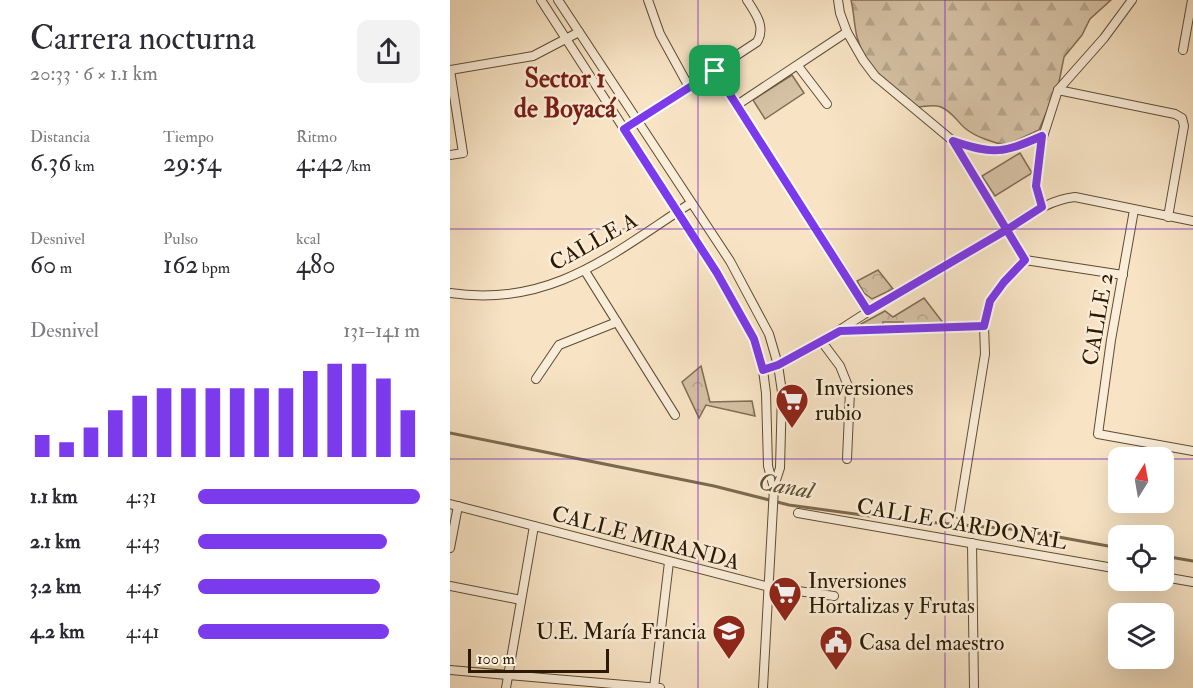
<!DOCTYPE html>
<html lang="es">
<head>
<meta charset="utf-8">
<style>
	body { margin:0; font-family:"IM FELL Double Pica",serif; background:#f2f2f3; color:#2b2b33; height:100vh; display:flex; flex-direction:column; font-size:22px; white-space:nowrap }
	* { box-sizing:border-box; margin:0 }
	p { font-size:20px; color:#7c7c81 }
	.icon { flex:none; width:33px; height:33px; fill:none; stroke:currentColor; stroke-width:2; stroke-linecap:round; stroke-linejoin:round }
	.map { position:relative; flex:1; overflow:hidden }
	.side { display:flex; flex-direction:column; background:#fff; width:450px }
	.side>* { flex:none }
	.needle { width:39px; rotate:11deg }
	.fabs { position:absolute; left:658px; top:447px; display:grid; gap:12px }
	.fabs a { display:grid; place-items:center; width:66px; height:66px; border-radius:12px; background:#fff; box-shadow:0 6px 24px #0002; font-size:30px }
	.scale { position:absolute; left:18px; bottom:15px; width:141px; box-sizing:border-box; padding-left:6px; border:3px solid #2b1900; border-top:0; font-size:16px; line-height:21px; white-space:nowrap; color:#2b1900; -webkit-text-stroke:4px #faedd9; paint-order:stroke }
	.pin { position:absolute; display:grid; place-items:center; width:51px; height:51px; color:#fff; margin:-26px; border-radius:12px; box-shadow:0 3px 9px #0006 }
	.round { display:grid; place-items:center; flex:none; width:63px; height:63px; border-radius:12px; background:#f2f2f3 }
	.head { display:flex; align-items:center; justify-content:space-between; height:102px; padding:0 30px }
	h1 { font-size:33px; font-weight:600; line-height:45px }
	.figures { display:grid; grid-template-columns:repeat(3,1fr); gap:9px; height:102px; padding:6px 30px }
	.figures div { display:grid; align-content:center }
	.figures b { font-size:26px; font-weight:600 }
	.figures small { font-size:16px; font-weight:400 }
	.figures p { font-size:16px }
	.chart { height:168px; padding:12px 30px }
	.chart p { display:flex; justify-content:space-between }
	.chart svg { width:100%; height:108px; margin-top:6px; stroke:#7c3aed; stroke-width:6 }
	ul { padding:0 30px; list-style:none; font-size:20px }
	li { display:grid; grid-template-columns:96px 72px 1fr; align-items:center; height:45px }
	li i { height:15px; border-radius:8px; background:#7c3aed }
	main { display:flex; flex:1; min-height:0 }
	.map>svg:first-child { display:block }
</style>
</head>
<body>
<main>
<section class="side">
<div class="head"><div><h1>Carrera nocturna</h1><p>20:33 · 6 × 1.1 km</p></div><a class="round"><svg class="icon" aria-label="share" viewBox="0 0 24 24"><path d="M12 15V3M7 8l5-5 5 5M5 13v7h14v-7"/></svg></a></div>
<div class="figures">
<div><p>Distancia</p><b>6.36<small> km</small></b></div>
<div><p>Tiempo</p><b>29:54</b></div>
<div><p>Ritmo</p><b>4:42<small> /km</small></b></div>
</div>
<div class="figures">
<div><p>Desnivel</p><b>60<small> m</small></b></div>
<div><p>Pulso</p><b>162<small> bpm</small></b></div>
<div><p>kcal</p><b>480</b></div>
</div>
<div class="chart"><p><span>Desnivel</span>131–141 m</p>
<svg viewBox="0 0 160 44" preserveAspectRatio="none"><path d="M5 44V35M15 44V38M25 44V32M35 44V25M45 44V19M55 44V16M65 44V16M75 44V16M85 44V16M95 44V16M105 44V16M115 44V9M125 44V6M135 44V6M145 44V12M155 44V25"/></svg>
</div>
<ul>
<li><b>1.1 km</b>4:31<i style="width:100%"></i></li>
<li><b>2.1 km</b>4:43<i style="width:85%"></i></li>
<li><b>3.2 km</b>4:45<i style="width:82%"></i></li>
<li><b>4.2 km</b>4:41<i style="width:86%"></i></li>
</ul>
</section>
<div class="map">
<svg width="743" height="688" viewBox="0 0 743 688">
	<defs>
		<pattern id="forest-firs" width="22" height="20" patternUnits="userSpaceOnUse" patternTransform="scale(1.5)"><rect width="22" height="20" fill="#d5c1a4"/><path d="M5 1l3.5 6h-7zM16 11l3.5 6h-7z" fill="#b7a58b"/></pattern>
		<pattern id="park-crowns" width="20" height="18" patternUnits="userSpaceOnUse" patternTransform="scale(1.5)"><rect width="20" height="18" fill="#d5c1a4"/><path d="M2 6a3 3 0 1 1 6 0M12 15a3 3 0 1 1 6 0" fill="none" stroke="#b7a58b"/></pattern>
	</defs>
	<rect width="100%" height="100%" fill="#f8e4c5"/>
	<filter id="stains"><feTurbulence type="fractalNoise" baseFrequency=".00333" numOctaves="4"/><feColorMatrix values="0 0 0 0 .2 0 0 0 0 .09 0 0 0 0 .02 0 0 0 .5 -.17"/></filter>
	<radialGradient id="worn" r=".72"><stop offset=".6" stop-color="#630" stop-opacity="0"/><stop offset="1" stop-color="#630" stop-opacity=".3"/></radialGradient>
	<path fill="url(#forest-firs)" stroke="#806d52" stroke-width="1.5" d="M 401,0 L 661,0 L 640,19 L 632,35 L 614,57 L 609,82 L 589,130 L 556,145 C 544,143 526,137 516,129 C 507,122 503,112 491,107 C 483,104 475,107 467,107 C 442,89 415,69 407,37 C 404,25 404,12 401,0 Z"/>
	<g fill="url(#park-crowns)" stroke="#806d52" stroke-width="1.5">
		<path d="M 428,270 L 443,289 L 422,299 L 414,293 L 407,281 Z"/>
		<path d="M 474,298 L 497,328 L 454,329 L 453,322 L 433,322 L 432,330 L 411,328 L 411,324 L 435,311 L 443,317 Z"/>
		<path d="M 251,366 L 260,402 L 302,401 L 305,416 L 256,405 L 249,418 L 232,382 Z"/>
	</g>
	<g fill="#d5c1a4" stroke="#806d52" stroke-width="1.5">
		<path d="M 342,75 L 354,93 L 315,119 L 303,100 Z"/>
		<path d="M 570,153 L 582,173 L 545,196 L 532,176 Z"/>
	</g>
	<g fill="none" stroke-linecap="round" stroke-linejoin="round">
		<g stroke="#7c694e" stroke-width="3">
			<path d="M 0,433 L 264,486 L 339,505 L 442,519 L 570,530 L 669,548"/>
			<path d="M 714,556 L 743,561"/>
		</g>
		<defs>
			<g id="street">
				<path d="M 91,0 L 267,273 L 304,339 L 313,370 L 316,393 L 318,466 L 324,488 L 313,688"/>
				<path d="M 108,0 L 280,261 L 319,334 L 328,365 L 332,392 L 330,468 L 324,486"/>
				<path d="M 198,0 L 210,34 L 239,87"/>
				<path d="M 388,0 L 390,13 L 397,32 L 413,60 L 425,76 L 503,141 L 575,260 L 673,275"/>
				<path d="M 733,50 L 742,0"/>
				<path d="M 348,66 L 377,104"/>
				<path d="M 0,70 L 83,56 L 129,32"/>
				<path d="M 0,70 L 13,153 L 0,155"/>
				<path d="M 265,71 L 419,311"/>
				<path d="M 608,90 L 725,114 L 732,118 L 734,126 L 718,217"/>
				<path d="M 287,105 L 397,32"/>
				<path d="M 174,129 L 307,42 C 316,27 306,14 297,0"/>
				<path d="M 503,141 C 544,155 553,153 592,136"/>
				<path d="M 592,207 L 586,186 L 591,143 L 608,90 L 654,38 L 682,0"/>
				<path d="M 684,210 L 661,340 L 648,434 L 743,451"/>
				<path d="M 135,271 L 225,415"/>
				<path d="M 0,293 C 101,308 162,254 241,203"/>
				<path d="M 392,331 L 534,326"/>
				<path d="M 372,342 L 390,366 L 400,391 L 397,459"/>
				<path d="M 313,370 C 354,356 385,332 421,310 C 462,284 505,260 547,235 C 572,221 595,200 625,197 L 743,221"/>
				<path d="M 86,379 L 109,345 L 167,322"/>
				<path d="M 0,504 L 319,587 L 384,596"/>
				<path d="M 348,513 L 669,569"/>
				<path d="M 509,514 L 535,354 L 534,326 L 540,301 L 554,282 L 575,260"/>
				<path d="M 522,543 L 524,688"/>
				<path d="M 0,548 L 8,506"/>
				<path d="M 714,577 L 743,582"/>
				<path d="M 0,586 L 71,600"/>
				<path d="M 0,670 L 210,688"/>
				<path d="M 56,688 L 84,526"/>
				<path d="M 204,688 L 219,562"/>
			</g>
		</defs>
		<use href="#street" stroke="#5e4c31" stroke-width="10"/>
		<use href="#street" stroke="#faedd9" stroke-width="8"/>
	</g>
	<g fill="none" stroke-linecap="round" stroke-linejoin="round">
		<defs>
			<path id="route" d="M 265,71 L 174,129 L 267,273 L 304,339 L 313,370 L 328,365 L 390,331 L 534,326 L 540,301 L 554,282 L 575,260 L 503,141 C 544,155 553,153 592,136 L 586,186 L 592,207 L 558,229 L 418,311 L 265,71"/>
		</defs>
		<use href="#route" stroke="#fff" stroke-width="12"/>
		<use href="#route" stroke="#7c3aed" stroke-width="8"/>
	</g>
	<path fill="none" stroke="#7b2cbf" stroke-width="1.5" stroke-opacity="0.55" d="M 248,0 L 248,688M 495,0 L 495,688M 0,229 L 743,229M 0,459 L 669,459M 714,459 L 743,459"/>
	<defs>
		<symbol id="supermarket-pin" viewBox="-11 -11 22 30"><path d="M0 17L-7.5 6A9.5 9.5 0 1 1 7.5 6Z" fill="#8f2418" stroke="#faedd9"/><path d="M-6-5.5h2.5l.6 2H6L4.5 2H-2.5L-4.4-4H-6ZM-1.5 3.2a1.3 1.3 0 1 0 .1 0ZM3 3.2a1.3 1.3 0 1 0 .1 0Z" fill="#fff"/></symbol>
		<symbol id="school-pin" viewBox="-11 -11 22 30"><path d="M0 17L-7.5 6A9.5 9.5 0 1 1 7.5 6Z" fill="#8f2418" stroke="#faedd9"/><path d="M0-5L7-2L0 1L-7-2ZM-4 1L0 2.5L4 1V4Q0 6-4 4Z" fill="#fff"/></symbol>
		<symbol id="civic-pin" viewBox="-11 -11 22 30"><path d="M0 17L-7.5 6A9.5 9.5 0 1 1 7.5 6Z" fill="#8f2418" stroke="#faedd9"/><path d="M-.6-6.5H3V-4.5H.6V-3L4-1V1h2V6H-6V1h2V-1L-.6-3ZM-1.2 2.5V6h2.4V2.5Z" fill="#fff"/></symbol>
	</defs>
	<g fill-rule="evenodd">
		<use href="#supermarket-pin" x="323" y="381" width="38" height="52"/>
		<use href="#supermarket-pin" x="316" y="574" width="38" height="52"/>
		<use href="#school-pin" x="260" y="612" width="38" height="52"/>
		<use href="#civic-pin" x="367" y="623" width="38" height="52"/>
	</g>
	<g text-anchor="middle" stroke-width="5" stroke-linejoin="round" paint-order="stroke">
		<g font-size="22" fill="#2b1900" stroke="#faedd9">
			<text transform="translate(143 241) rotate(-29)" y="8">CALLE A</text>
			<text transform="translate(647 319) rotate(-80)" y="8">CALLE 2</text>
			<text transform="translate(512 523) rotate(10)" y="8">CALLE CARDONAL</text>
			<text transform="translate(196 537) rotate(15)" y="8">CALLE MIRANDA</text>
		</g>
		<g font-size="22" fill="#2b1900" stroke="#faedd9" text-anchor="start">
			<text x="365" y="395">Inversiones<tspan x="365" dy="25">rubio</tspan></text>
			<text x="358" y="588">Inversiones<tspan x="358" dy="25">Hortalizas y Frutas</tspan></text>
			<text x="256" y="639" text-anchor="end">U.E. María Francia</text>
			<text x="409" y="650">Casa del maestro</text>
		</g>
		<g font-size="24" font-style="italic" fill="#614f34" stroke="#faedd9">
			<text transform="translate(336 486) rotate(10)" y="8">Canal</text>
		</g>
		<g font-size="26" font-weight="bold" fill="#7a1f14" stroke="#faedd9">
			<text x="115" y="87">Sector 1<tspan x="115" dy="30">de Boyacá</tspan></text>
		</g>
	</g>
	<rect width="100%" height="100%" filter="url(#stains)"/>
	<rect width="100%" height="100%" fill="url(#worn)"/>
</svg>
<div class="fabs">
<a><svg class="needle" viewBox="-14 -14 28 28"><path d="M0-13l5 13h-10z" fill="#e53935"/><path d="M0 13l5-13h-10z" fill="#7c7c81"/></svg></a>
<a><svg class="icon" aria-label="locate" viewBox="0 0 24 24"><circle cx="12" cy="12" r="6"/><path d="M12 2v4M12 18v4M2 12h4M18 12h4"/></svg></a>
<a><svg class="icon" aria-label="layers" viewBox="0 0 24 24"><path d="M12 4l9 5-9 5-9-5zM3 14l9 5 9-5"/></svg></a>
</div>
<div class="scale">100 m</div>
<div class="pin" style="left:265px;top:71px;background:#1e9e55"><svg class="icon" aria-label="arrive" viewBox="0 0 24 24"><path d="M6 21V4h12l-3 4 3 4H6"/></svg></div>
</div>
</main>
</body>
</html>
